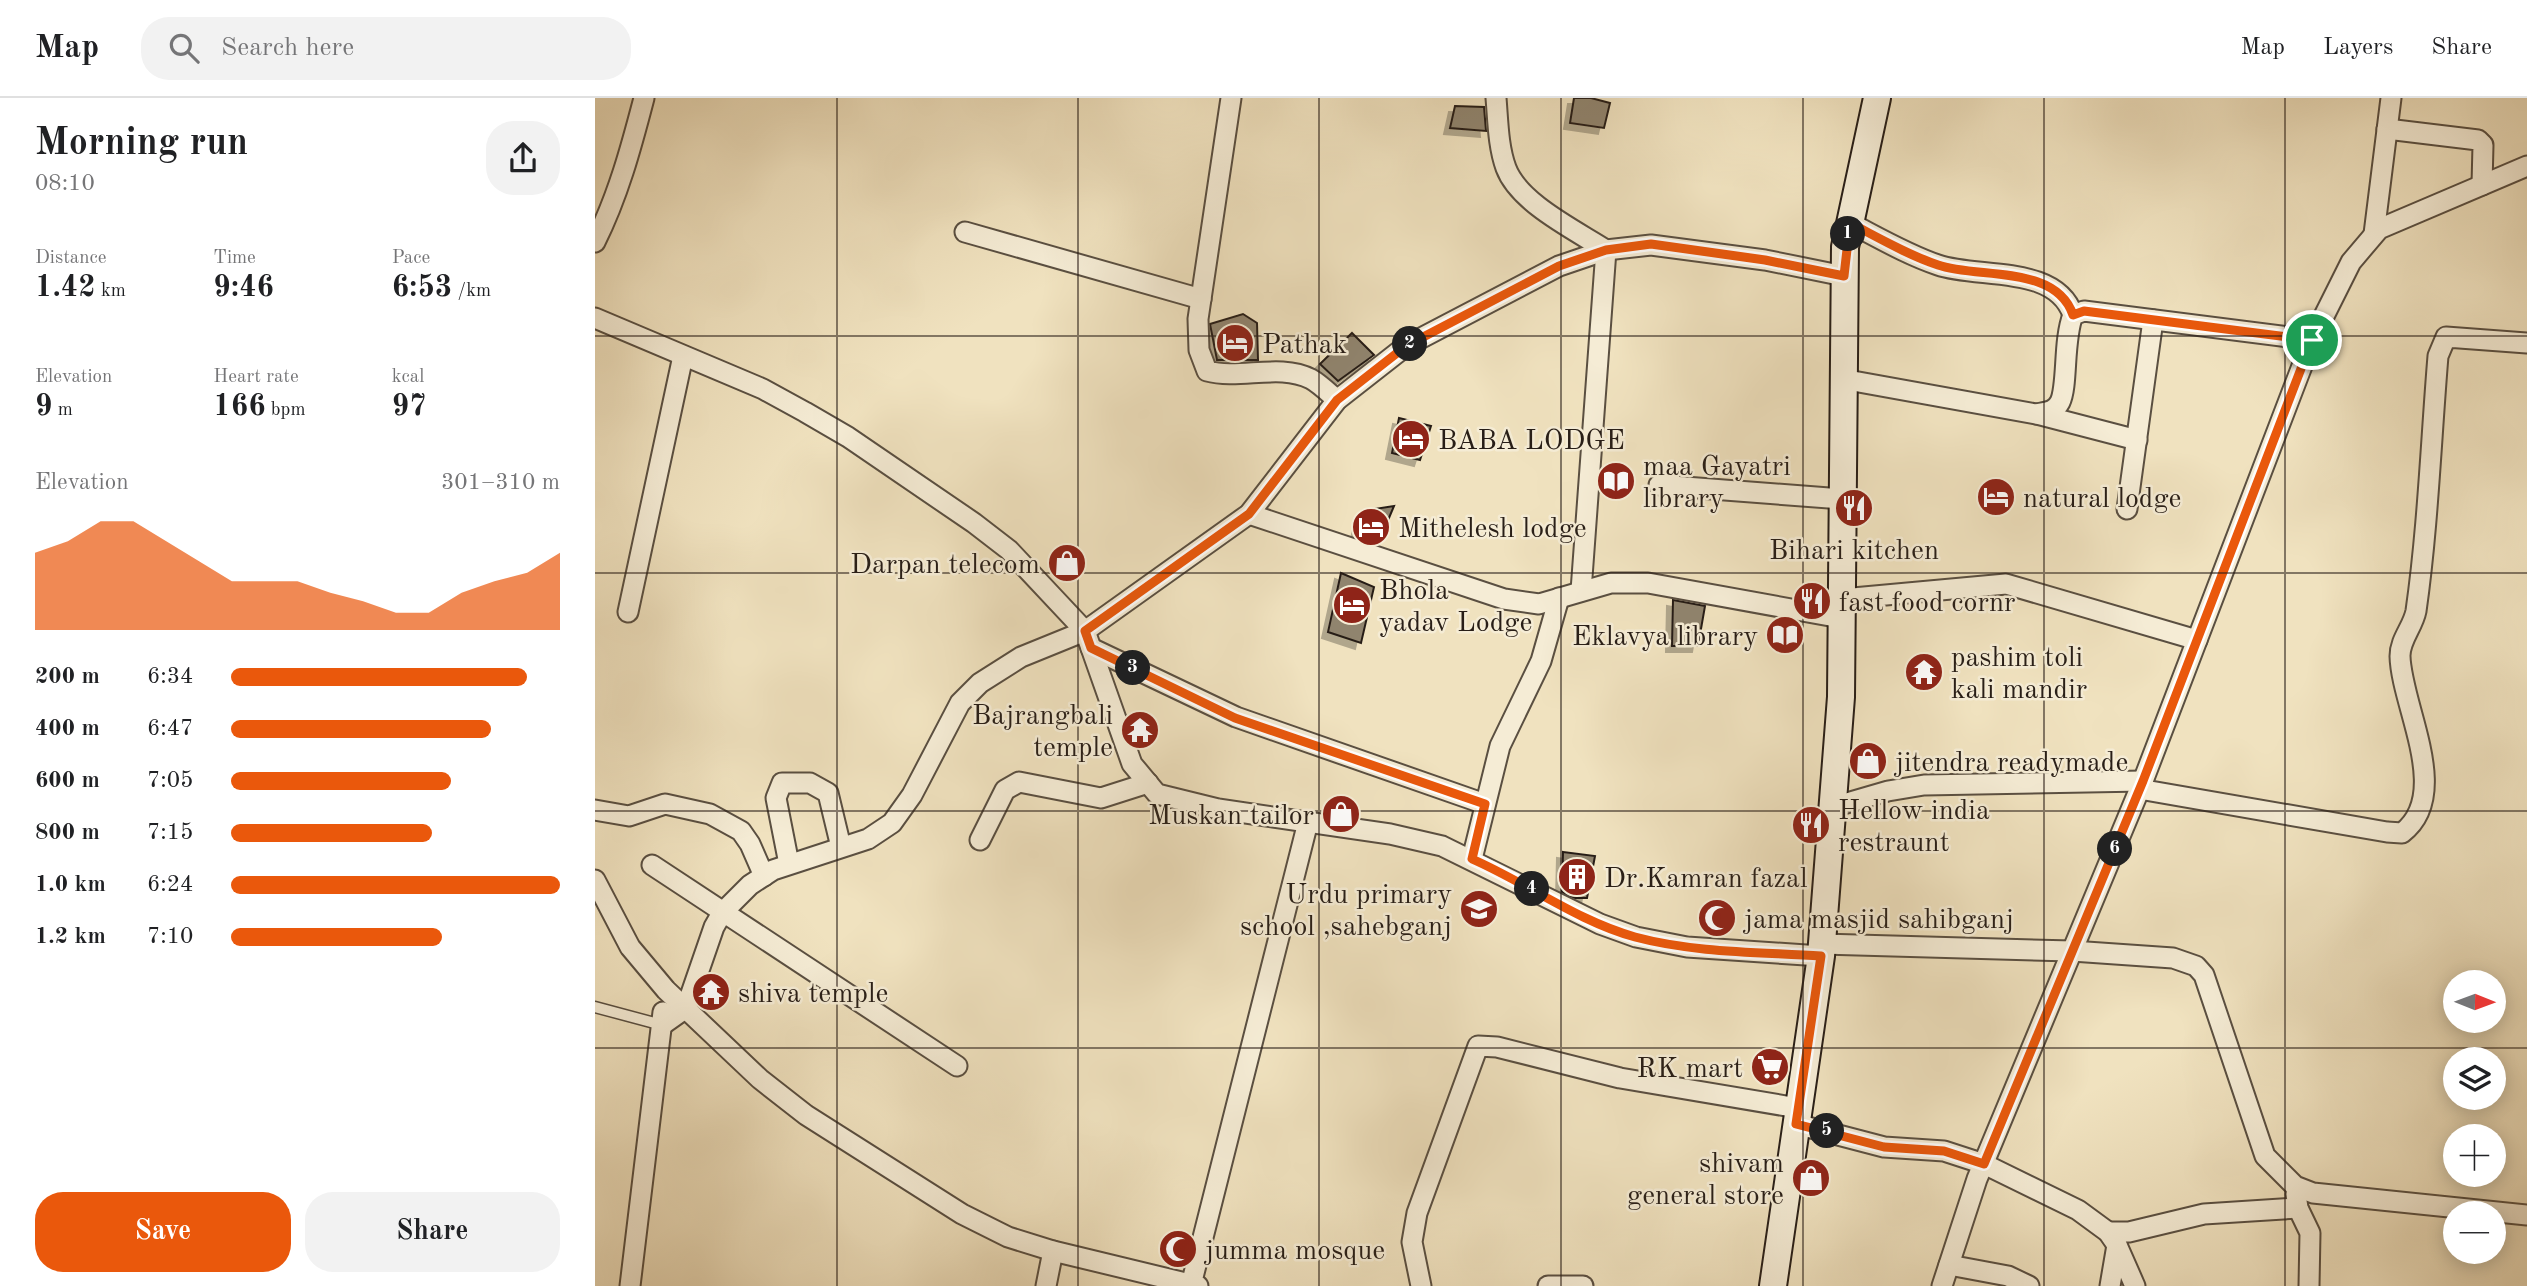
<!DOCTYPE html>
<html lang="en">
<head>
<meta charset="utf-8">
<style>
	body { margin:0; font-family:"Old Standard TT",serif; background:#f2f2f2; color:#202124; height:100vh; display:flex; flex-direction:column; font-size:26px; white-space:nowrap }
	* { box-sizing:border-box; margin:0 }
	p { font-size:23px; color:#757577 }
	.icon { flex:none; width:38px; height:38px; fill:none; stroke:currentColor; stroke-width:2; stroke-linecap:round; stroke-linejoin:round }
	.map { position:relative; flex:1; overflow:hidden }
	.side { display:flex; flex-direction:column; background:#fff; width:595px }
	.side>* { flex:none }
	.needle { width:46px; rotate:91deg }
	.buttons { position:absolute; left:1848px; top:872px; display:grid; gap:14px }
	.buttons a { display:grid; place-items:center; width:63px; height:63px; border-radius:50%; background:#fff; box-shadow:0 4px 18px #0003; font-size:35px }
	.pin { position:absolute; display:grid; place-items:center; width:60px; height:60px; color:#fff; margin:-30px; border:4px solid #fff; border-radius:50%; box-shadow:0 2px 7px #0007 }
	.km { position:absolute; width:35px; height:35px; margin:-18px; border-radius:50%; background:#222; color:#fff; font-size:19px; line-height:35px; text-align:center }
	.round { display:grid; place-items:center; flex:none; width:74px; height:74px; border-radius:28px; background:#f2f2f2 }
	.summary { display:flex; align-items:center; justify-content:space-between; height:119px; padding:0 35px }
	h1 { font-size:38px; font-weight:800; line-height:52px }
	.metrics { display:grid; grid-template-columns:repeat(3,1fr); gap:10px; height:119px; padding:7px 35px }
	.metrics div { display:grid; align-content:center }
	.metrics b { font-size:30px; font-weight:800 }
	.metrics small { font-size:19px; font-weight:400 }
	.metrics p { font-size:19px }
	.chart { height:196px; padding:14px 35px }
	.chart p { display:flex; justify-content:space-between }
	.chart svg { width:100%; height:126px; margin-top:7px; fill:#ea580c; opacity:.7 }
	.button { display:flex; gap:14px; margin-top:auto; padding:14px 35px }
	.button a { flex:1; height:80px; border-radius:28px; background:#ea580c; color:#fff; font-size:28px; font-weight:800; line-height:80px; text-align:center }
	.button a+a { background:#f2f2f2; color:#202124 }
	ul { padding:0 35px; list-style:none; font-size:23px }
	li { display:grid; grid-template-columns:112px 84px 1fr; align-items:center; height:52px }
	li i { height:18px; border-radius:9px; background:#ea580c }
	header { display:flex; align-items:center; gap:42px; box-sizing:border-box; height:98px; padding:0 35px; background:#fff; border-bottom:2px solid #e0e0e0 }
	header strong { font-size:33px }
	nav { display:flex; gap:38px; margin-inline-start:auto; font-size:24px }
	.search { width:490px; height:63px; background:#f2f2f2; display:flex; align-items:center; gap:18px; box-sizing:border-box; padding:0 24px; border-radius:28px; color:#757577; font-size:26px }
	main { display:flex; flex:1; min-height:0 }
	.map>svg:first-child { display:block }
</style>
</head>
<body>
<header>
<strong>Map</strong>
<div class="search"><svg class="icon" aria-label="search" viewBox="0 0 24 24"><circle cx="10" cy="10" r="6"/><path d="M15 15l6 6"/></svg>Search here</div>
<nav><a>Map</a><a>Layers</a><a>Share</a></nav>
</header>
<main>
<section class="side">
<div class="summary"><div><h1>Morning run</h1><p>08:10</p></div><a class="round"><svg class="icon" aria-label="share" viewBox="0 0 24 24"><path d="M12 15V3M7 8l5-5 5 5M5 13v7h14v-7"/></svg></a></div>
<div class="metrics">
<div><p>Distance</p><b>1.42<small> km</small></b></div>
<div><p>Time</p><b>9:46</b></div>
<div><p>Pace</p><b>6:53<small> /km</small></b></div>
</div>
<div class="metrics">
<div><p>Elevation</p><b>9<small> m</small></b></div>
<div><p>Heart rate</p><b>166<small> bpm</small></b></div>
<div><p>kcal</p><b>97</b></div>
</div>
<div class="chart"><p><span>Elevation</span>301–310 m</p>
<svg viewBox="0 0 160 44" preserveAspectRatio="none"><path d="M0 44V17L10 13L20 6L30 6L40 13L50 20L60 27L70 27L80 27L90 31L100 34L110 38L120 38L130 31L140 27L150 24L160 17V44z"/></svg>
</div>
<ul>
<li><b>200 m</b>6:34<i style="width:90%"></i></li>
<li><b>400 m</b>6:47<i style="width:79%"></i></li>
<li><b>600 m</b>7:05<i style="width:67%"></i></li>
<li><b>800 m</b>7:15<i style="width:61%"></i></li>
<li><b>1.0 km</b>6:24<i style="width:100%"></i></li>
<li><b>1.2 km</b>7:10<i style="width:64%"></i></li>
</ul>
<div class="button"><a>Save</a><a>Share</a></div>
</section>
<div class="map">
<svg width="1932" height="1188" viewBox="0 0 1932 1188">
	<defs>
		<filter id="shadow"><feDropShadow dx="-6" dy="6" stdDeviation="0" flood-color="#0004"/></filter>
	</defs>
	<rect width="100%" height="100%" fill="#f0e2bf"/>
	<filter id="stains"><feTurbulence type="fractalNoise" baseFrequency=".00286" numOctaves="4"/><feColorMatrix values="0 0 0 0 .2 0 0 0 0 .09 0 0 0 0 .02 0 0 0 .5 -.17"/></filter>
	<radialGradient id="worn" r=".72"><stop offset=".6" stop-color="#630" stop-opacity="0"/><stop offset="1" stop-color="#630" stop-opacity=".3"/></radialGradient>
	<g fill="#90846e" stroke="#281e17" stroke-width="2" filter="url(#shadow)">
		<path d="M 979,0 L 996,0 L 1015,5 L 1009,30 L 975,25 Z"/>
		<path d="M 860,8 L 889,9 L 891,33 L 855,30 Z"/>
		<path d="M 648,216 L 662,225 L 663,262 L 622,262 L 615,226 Z"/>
		<path d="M 757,235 L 779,257 L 743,283 L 725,266 Z"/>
		<path d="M 804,320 L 836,328 L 825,362 L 797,355 Z"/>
		<path d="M 799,408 L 783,446 L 761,439 L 767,413 Z"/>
		<path d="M 746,475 L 779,489 L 766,545 L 733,534 Z"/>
		<path d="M 1078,502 L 1110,508 L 1103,548 L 1077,548 Z"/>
		<path d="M 968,754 L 1000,758 L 992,800 L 980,800 L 967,794 Z"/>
	</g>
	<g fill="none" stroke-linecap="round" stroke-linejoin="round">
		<defs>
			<path id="service" d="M 0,909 L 67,927"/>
			<g id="minor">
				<path d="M 636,0 L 603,221 L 604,252 L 612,273 C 645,282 684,265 716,281 C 725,286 734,295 742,302"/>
				<path d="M 901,0 C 903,23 903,48 911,70 C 924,105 980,132 1011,152 L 986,493"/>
				<path d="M 1792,31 L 1883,42 L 1888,47 L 1887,87"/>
				<path d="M 1255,125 C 1284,140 1313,157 1343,167 C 1383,181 1461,166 1478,217"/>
				<path d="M 370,134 L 606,201"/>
				<path d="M 1779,136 L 1796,0"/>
				<path d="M 0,144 C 23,98 36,50 49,0"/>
				<path d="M 0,220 L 168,291 L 210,314 L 253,339 L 379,425 L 414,452 L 490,533 L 537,666 L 562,696 L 623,711 L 795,736 L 847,748 L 1005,826 L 1041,839 L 1092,849 L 1226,858"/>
				<path d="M 1247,281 L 1441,316 C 1451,314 1460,314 1465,304 C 1473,288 1468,242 1478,217 L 1489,213 L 1717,242"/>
				<path d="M 1442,316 L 1542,342"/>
				<path d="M 1064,387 L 1247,401"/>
				<path d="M 1532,411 L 1558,222"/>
				<path d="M 654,416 L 909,501 L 944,506 L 1016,485 L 1053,485 L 1246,520"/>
				<path d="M 1247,501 L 1411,486 L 1602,542"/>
				<path d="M 33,514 L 88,258"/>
				<path d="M 496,550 L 641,619 L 890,706"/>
				<path d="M 1544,691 L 1792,734 L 1807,735 C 1858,696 1806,608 1805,558 C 1805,541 1818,529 1821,513 C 1833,429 1836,342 1843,258 L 1851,239 L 1932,245"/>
				<path d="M 1238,709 L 1293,693 L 1329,687 L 1548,683"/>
				<path d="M 0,712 L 34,718 L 70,706 L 115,716 L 146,733 L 155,746 L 169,778"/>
				<path d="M 385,742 L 410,692 L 424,684 L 506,700 L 553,685"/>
				<path d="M 877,761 L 905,648 L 946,563 L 964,500"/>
				<path d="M 194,766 L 181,700 L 187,685 L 215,685 L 233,695 L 246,749"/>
				<path d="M 57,767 L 362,968"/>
				<path d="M 0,782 L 35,849 L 71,892 L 165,981 L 211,1017 L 367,1116 L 413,1139 L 458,1153 L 603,1188"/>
				<path d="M 1227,846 L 1477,853 L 1578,860 L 1601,868 L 1609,877 L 1670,1058 L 1700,1088 L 1718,1095 L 1932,1117"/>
				<path d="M 67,927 L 91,910 L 119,829 L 127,815 L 155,787 L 178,772 L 273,741 L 297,725 L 317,697 L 365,605 L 385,585 L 426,559 L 490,533 L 654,416 L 742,302 L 811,248 L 964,168 L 1011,152 L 1056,147 L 1170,162 L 1249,178"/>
				<path d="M 1201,1026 L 1289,1049 L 1349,1053 L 1389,1066 L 1483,1112 L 1513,1134 L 1522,1147 L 1540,1188"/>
				<path d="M 1701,1096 L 1703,1110 L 1715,1135 L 1714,1188"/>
				<path d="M 1513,1134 L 1534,1134 L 1609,1116 L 1703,1110"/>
				<path d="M 1354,1167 L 1413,1178 L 1434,1188"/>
				<path d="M 596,1187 L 713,724"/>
				<path d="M 35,1188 L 68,914"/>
				<path d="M 451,1188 L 458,1153"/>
				<path d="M 826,1188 L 817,1144 L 822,1115 L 883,948 L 902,949 L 1025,980 L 1203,1010"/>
				<path d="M 953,1188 L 988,1188"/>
				<path d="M 1347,1188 L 1382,1081 L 1548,683 L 1717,242 L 1756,164 L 1784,131 L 1932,68"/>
				<path d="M 1515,1188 L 1522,1147"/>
			</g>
			<path id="secondary" d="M 1178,1188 L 1226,858 L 1246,599 L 1250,149 L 1282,0"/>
		</defs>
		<use href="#service" stroke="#5a4f41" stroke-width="13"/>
		<use href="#minor" stroke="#5a4f41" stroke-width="23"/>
		<use href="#secondary" stroke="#281e17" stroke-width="30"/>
		<use href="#service" stroke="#f5ecd5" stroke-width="10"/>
		<use href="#minor" stroke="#f5ecd5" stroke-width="19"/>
		<use href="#secondary" stroke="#f5ecd5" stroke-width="26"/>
	</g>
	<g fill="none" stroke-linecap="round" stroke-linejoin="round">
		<defs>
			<path id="route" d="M 1255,125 C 1284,140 1313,157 1343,167 C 1383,181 1461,166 1478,217 L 1489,213 L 1717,242 L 1548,683 L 1389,1066 L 1349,1053 L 1289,1049 L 1201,1026 L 1226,858 C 1165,854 1100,855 1040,839 C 982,823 932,785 877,761 L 890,706 L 640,620 L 496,550 L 490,533 L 654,416 L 742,302 L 811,248 L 964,168 L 1011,152 L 1056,146 L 1170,162 L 1249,178 Z"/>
		</defs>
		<use href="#route" stroke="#fff" stroke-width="14"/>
		<use href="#route" stroke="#ea580c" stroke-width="9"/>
	</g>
	<path fill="none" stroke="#281e17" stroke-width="2" stroke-opacity="0.55" d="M 242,0 L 242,1188M 483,0 L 483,1188M 724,0 L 724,1188M 966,0 L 966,1188M 1208,0 L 1208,1188M 1449,0 L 1449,1188M 1690,0 L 1690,1188M 0,238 L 1932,238M 0,475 L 1932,475M 0,713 L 1932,713M 0,950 L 1932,950"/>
	<defs>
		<symbol id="hotel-disc" viewBox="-11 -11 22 22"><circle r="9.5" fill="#8f2418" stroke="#f5ecd5"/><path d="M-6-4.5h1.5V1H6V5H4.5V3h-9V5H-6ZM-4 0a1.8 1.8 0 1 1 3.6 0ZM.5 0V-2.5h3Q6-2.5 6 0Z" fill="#fff"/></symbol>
		<symbol id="library-disc" viewBox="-11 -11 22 22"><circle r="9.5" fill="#8f2418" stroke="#f5ecd5"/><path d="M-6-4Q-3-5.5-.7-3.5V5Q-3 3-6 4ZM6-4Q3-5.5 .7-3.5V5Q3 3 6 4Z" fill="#fff"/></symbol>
		<symbol id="restaurant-disc" viewBox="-11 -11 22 22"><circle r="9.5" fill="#8f2418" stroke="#f5ecd5"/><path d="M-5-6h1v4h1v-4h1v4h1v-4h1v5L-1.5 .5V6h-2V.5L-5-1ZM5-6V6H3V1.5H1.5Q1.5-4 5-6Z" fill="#fff"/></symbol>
		<symbol id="shop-disc" viewBox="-11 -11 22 22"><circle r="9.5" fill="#8f2418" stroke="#f5ecd5"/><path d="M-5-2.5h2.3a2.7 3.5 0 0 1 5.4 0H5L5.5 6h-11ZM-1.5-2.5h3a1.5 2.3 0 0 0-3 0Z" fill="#fff"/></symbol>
		<symbol id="temple-disc" viewBox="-11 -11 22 22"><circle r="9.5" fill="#8f2418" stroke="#f5ecd5"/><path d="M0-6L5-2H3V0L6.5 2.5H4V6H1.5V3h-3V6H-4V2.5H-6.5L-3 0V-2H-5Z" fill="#fff"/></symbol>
		<symbol id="building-disc" viewBox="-11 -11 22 22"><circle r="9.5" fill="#8f2418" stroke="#f5ecd5"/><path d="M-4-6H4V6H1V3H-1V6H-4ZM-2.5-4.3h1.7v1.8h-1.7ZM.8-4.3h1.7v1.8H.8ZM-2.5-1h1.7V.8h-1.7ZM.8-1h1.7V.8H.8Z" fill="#fff"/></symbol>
		<symbol id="school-disc" viewBox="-11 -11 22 22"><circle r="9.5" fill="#8f2418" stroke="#f5ecd5"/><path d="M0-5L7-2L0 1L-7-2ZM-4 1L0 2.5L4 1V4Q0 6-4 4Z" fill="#fff"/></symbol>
		<symbol id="mosque-disc" viewBox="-11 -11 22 22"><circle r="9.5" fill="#8f2418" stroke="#f5ecd5"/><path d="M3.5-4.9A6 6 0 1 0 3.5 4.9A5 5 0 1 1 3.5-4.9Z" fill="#fff"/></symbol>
		<symbol id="supermarket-disc" viewBox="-11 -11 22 22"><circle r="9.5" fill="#8f2418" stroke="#f5ecd5"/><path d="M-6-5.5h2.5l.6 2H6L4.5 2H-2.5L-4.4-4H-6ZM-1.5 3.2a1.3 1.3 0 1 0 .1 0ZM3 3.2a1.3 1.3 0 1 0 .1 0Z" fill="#fff"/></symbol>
	</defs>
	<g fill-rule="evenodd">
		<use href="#hotel-disc" x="618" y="223" width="44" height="44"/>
		<use href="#hotel-disc" x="794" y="319" width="44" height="44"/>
		<use href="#library-disc" x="999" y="361" width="44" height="44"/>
		<use href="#hotel-disc" x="1379" y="377" width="44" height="44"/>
		<use href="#restaurant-disc" x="1237" y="388" width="44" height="44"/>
		<use href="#hotel-disc" x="754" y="407" width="44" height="44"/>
		<use href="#shop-disc" x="450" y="443" width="44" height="44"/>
		<use href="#restaurant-disc" x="1195" y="481" width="44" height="44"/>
		<use href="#hotel-disc" x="735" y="485" width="44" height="44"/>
		<use href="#library-disc" x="1168" y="515" width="44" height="44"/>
		<use href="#temple-disc" x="1307" y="552" width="44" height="44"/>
		<use href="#temple-disc" x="523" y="610" width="44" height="44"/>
		<use href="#shop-disc" x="1251" y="641" width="44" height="44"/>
		<use href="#shop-disc" x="724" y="694" width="44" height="44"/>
		<use href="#restaurant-disc" x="1194" y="705" width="44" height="44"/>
		<use href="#building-disc" x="960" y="757" width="44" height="44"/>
		<use href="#school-disc" x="862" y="789" width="44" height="44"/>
		<use href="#mosque-disc" x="1100" y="798" width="44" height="44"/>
		<use href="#temple-disc" x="94" y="872" width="44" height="44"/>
		<use href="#supermarket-disc" x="1153" y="947" width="44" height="44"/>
		<use href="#shop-disc" x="1194" y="1058" width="44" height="44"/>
		<use href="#mosque-disc" x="561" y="1129" width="44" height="44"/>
	</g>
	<g text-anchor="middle" stroke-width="5" stroke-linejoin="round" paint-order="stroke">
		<g font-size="28" fill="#281e17" stroke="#f5ecd5" text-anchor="start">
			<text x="667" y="255">Pathak</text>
			<text x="843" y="351">BABA LODGE</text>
			<text x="1048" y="377">maa Gayatri<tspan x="1048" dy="32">library</tspan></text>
			<text x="1428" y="409">natural lodge</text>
			<text x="803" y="439">Mithelesh lodge</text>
			<text x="1259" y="461" text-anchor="middle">Bihari kitchen</text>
			<text x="445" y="475" text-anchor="end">Darpan telecom</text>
			<text x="784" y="501">Bhola<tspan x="784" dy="32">yadav Lodge</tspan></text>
			<text x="1244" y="513">fast food cornr</text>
			<text x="1163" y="547" text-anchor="end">Eklavya library</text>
			<text x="1356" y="568">pashim toli<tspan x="1356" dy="32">kali mandir</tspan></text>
			<text x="518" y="626" text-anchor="end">Bajrangbali<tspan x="518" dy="32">temple</tspan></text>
			<text x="1300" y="673">jitendra readymade</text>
			<text x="1243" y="721">Hellow india<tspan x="1243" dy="32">restraunt</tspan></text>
			<text x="719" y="726" text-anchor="end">Muskan tailor</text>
			<text x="1009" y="789">Dr.Kamran fazal</text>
			<text x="857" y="805" text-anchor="end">Urdu primary<tspan x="857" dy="32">school ,sahebganj</tspan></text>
			<text x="1149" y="830">jama masjid sahibganj</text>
			<text x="143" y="904">shiva temple</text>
			<text x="1148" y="979" text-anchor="end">RK mart</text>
			<text x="1189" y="1074" text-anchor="end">shivam<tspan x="1189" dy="32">general store</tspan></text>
			<text x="610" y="1161">jumma mosque</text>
		</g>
	</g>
	<rect width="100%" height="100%" filter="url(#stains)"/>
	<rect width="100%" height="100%" fill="url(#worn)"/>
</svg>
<div class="buttons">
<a><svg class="needle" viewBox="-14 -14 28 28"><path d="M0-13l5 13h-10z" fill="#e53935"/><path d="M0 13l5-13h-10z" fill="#757577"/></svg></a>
<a><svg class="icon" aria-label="layers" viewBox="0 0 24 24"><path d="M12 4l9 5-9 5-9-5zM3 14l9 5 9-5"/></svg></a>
<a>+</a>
<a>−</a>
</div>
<div class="pin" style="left:1717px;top:242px;background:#1e9e55"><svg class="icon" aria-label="arrive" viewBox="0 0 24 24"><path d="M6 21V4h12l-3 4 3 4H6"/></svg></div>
<b class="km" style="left:1253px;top:136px">1</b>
<b class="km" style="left:815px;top:246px">2</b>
<b class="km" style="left:538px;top:570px">3</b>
<b class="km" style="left:937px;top:791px">4</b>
<b class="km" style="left:1232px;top:1033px">5</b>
<b class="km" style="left:1520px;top:751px">6</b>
</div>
</main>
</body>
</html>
